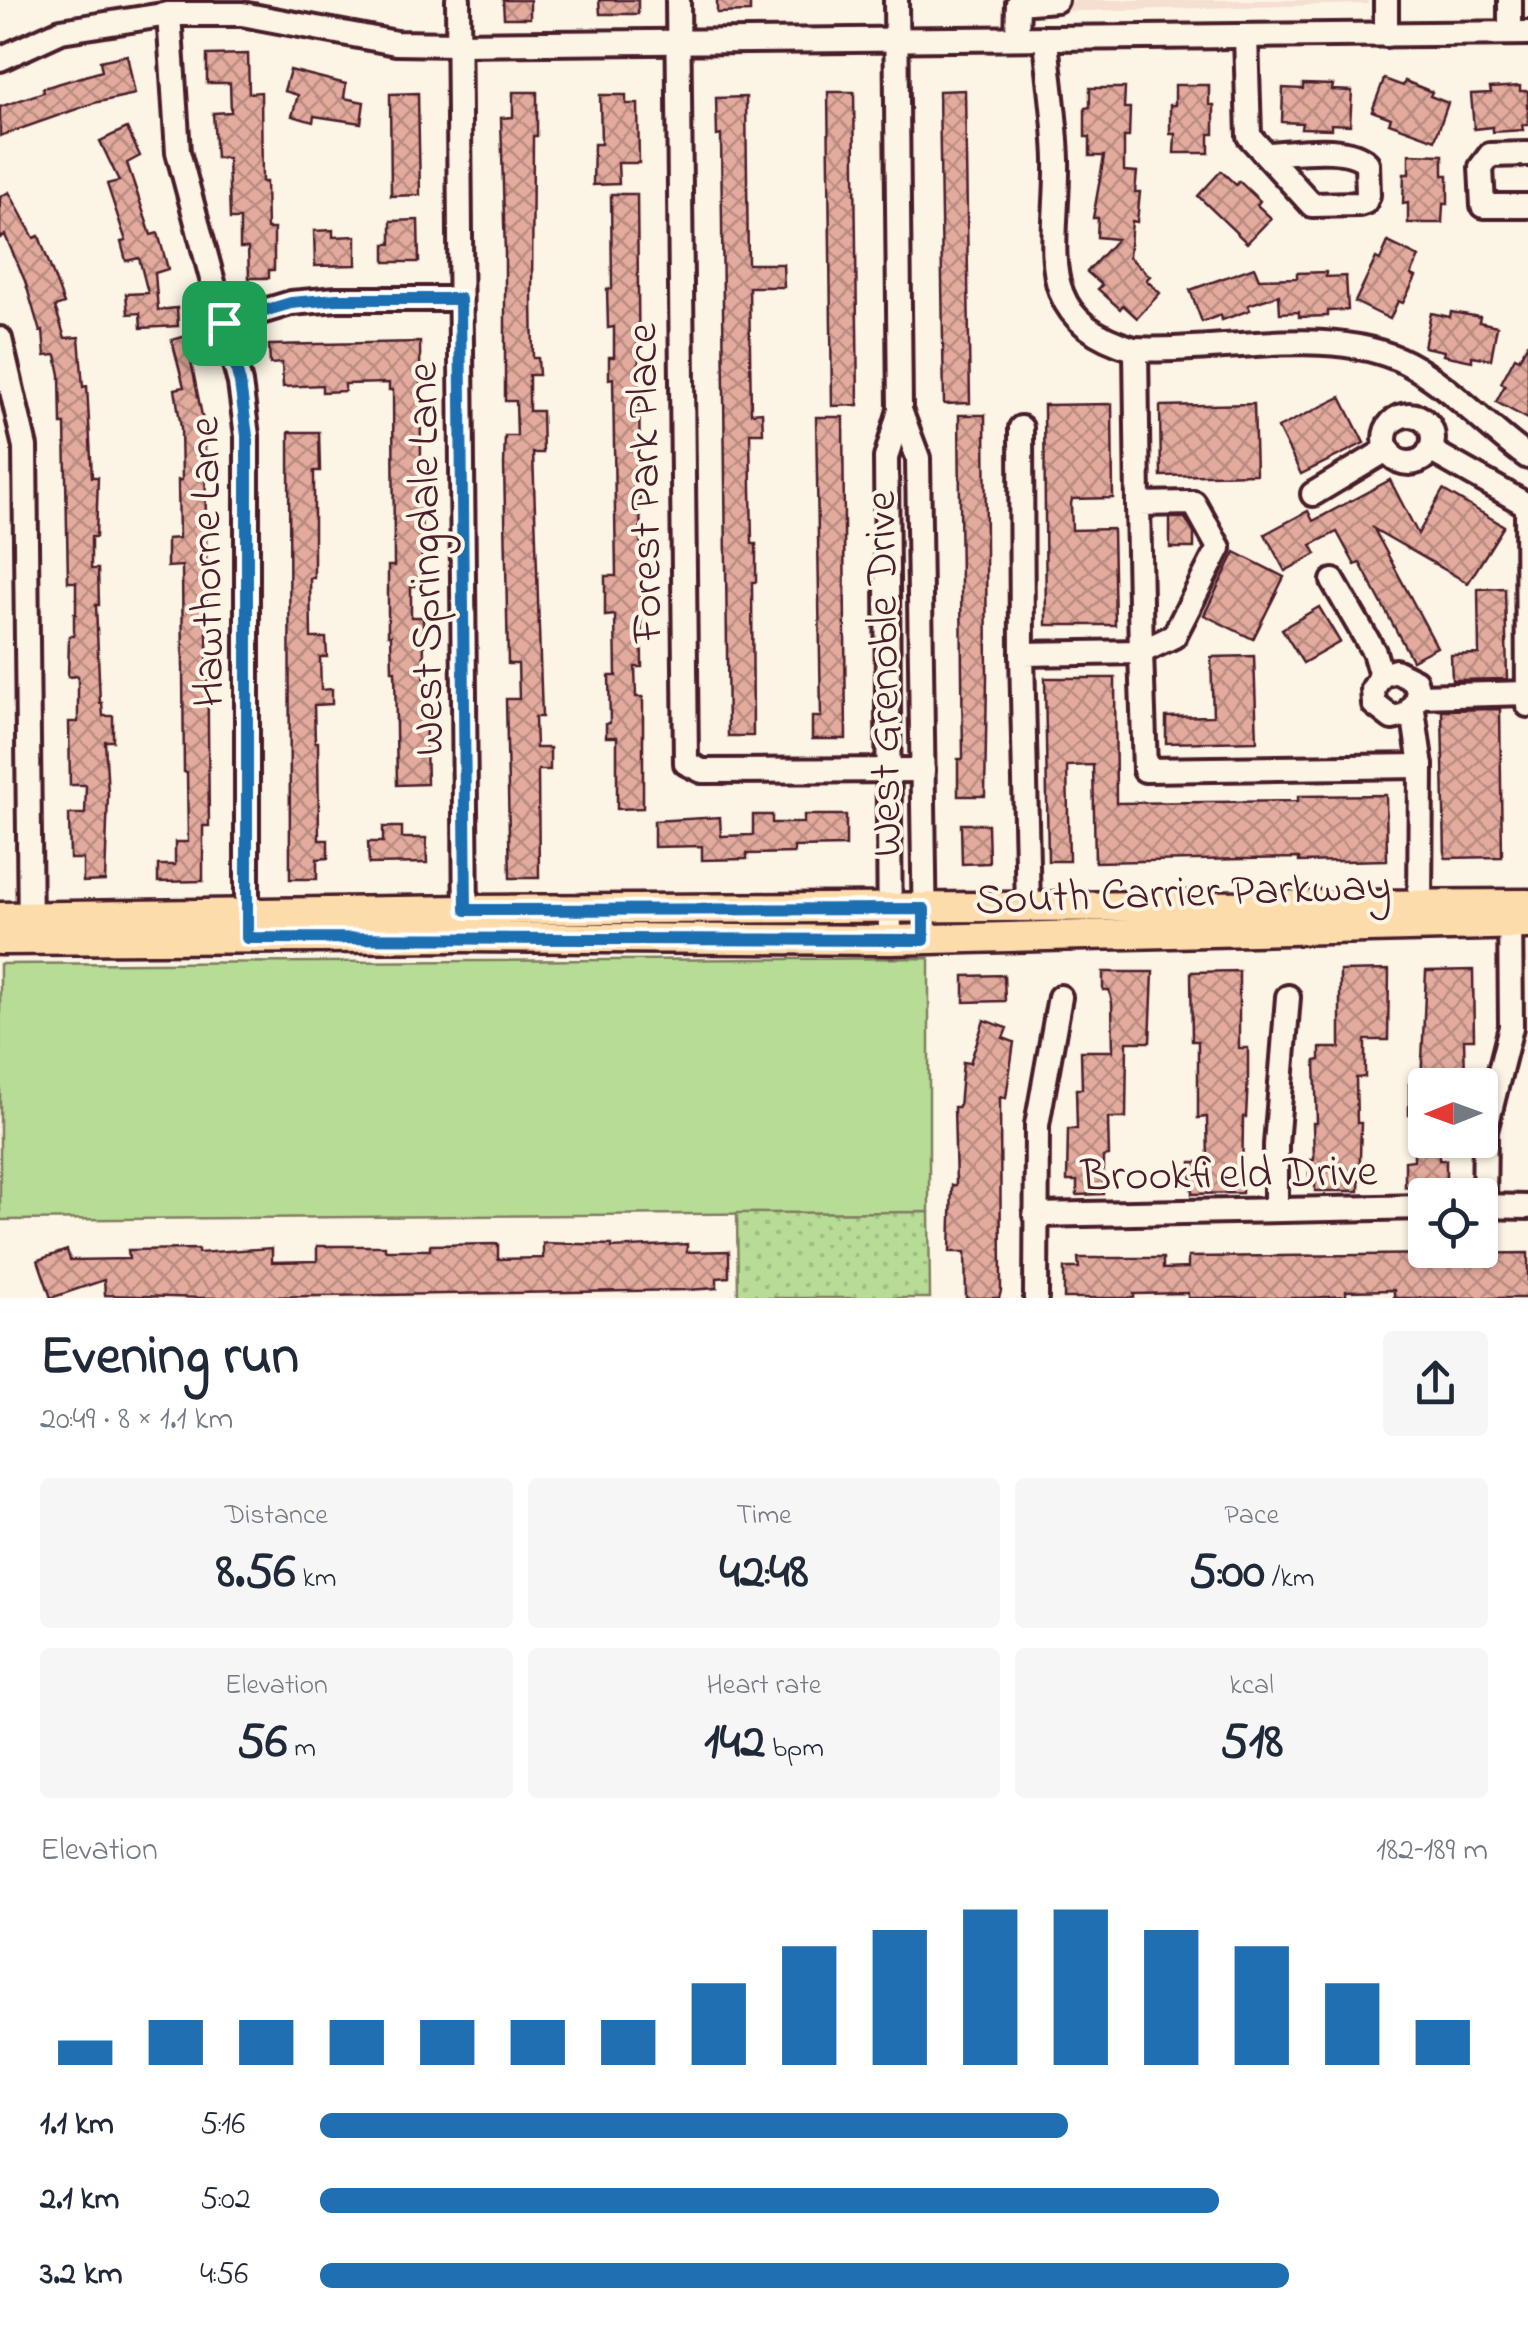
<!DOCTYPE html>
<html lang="en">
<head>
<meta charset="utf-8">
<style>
	body { margin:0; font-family:"Indie Flower",sans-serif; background:#f6f6f7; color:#1f2937; height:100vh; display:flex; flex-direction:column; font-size:38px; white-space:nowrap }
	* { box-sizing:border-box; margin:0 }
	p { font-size:32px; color:#747a83 }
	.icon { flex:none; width:55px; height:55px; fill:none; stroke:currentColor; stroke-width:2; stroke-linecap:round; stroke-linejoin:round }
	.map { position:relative; height:1298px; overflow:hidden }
	.sheet { display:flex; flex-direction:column; background:#fff; flex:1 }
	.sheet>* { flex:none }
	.needle { width:65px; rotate:269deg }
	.fabs { position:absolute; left:1408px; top:1068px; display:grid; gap:20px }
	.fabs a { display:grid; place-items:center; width:90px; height:90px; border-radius:10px; background:#fff; box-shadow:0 2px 8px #0004; font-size:50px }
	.pin { position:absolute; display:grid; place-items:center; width:85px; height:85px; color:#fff; margin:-42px; border-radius:20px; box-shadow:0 5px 15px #0006 }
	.round { display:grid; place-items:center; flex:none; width:105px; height:105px; border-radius:10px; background:#f6f6f7 }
	.summary { display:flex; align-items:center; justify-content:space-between; height:170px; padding:0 40px }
	h1 { font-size:55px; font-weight:700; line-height:75px }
	.metrics { display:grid; grid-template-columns:repeat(3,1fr); gap:15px; height:170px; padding:10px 40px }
	.metrics div { display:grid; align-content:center; border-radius:10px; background:#f6f6f7; text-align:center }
	.metrics b { font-size:50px; font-weight:700 }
	.metrics small { font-size:28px; font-weight:400 }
	.metrics p { font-size:28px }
	.chart { height:280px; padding:20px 40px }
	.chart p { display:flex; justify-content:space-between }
	.chart svg { width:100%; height:180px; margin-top:10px; stroke:#1f6fb2; stroke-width:6 }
	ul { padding:0 40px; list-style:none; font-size:32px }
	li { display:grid; grid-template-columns:160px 120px 1fr; align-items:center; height:75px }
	li i { height:25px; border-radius:12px; background:#1f6fb2 }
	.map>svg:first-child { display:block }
</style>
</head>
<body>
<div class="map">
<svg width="1528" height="1298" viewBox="0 0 1528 1298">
	<defs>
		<pattern id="park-dots" width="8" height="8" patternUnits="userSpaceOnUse" patternTransform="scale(2.5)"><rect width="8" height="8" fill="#b7dc96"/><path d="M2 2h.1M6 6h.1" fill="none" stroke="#9fbc81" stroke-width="1.8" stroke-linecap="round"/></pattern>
		<pattern id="building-cross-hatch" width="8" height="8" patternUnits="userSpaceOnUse" patternTransform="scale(2.5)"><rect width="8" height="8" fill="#e3ab9e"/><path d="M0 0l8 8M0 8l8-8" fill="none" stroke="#ba8b81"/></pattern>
	</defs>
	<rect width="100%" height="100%" fill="#fcf5e5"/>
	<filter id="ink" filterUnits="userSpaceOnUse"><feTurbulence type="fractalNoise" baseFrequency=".01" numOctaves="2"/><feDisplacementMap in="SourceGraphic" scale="20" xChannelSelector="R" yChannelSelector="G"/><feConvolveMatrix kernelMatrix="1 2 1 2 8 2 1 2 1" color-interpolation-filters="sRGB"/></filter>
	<g filter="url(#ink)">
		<path fill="#f4dfd0" d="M 1003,0 L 1368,0 L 1368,4 L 1004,13 Z"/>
		<path fill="#b7dc96" stroke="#807e60" stroke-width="2.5" d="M 929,958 L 929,1212 L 0,1220 L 0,964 Z"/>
		<path fill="url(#park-dots)" stroke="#807e60" stroke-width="2.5" d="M 929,1212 L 930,1298 L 738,1298 L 737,1213 Z"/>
		<g fill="url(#building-cross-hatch)" stroke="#4a1f2b" stroke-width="2.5">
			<path d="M 503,0 L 530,0 L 530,18 L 504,18 Z"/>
			<path d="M 599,0 L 638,0 L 638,14 L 600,14 Z"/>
			<path d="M 717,0 L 750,0 L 750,12 L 717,13 Z"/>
			<path d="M 248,54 L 249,93 L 261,92 L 262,182 L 266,182 L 267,229 L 274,229 L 274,270 L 269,270 L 269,278 L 249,278 L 248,248 L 240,248 L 240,219 L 230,219 L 228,158 L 216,158 L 213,113 L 231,112 L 230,83 L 207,83 L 207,55 Z"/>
			<path d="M 127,55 L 135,94 L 94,103 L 0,136 L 0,107 L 44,92 L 43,88 L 102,71 L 100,61 Z"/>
			<path d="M 290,70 L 346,84 L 344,98 L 364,102 L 361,123 L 314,116 L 313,122 L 292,116 L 298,95 L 284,91 Z"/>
			<path d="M 1384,79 L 1403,86 L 1405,81 L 1432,92 L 1430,96 L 1448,103 L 1435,140 L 1389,123 L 1391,118 L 1372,111 Z"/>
			<path d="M 1303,84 L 1333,85 L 1332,90 L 1352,91 L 1350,125 L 1331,124 L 1331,129 L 1301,128 L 1302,123 L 1282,122 L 1283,88 L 1303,89 Z"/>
			<path d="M 1175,85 L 1209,85 L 1209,105 L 1214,105 L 1214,134 L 1209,134 L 1209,153 L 1174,153 L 1175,134 L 1170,134 L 1170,105 L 1175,105 Z"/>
			<path d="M 1520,86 L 1520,91 L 1528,91 L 1528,125 L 1522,125 L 1523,130 L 1493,132 L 1493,127 L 1474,129 L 1471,94 L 1491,93 L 1490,88 Z"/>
			<path d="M 1090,88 L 1125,88 L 1124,108 L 1130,108 L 1129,137 L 1124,137 L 1124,171 L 1137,172 L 1135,192 L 1140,192 L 1137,222 L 1132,221 L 1129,257 L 1150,276 L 1146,280 L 1160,293 L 1137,318 L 1123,305 L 1120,309 L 1098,289 L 1102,285 L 1087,272 L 1117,239 L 1097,237 L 1098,218 L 1093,218 L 1104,156 L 1090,156 L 1090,137 L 1085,137 L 1085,108 L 1090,107 Z"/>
			<path d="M 965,90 L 970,403 L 944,404 L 939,91 Z"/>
			<path d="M 513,92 L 537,92 L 537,136 L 533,136 L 532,296 L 533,358 L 538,358 L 539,375 L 529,375 L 529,411 L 542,411 L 543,453 L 533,453 L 542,717 L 535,717 L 536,748 L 550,748 L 550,770 L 538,770 L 539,878 L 510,878 L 506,699 L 519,699 L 518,664 L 508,664 L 504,464 L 505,436 L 517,436 L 516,401 L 505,401 L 505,254 L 501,118 L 513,117 Z"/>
			<path d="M 828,92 L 854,92 L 858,405 L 832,406 Z"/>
			<path d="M 418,93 L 420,195 L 391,196 L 390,94 Z"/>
			<path d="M 600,95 L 626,95 L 626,104 L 638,104 L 639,163 L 618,163 L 619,184 L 593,185 L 594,144 L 601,144 Z"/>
			<path d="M 746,97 L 748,264 L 783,264 L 784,287 L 749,287 L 751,413 L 762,412 L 763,433 L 750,433 L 752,544 L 756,544 L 756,582 L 752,582 L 753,736 L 728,736 L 721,135 L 717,136 L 716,98 Z"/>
			<path d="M 127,128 L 140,156 L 127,163 L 151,235 L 158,233 L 168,269 L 155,273 L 158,310 L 177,308 L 178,326 L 141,328 L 140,313 L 128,314 L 126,294 L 148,293 L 139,258 L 126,261 L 121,242 L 126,241 L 107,184 L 119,181 L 100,141 Z"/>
			<path d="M 1409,154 L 1443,155 L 1443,175 L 1448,175 L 1448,204 L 1443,204 L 1442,223 L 1408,223 L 1408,203 L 1403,204 L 1404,174 L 1409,174 Z"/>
			<path d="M 1221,171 L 1236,185 L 1239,181 L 1260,201 L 1257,205 L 1271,218 L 1247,243 L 1198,196 Z"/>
			<path d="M 9,192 L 34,238 L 39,236 L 64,304 L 55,307 L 65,338 L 79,337 L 83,387 L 87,386 L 92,477 L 98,477 L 96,537 L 91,537 L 91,569 L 98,569 L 99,605 L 96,605 L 100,703 L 102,703 L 103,716 L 113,716 L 113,741 L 105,741 L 108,794 L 105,881 L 83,882 L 83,859 L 70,859 L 69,814 L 85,814 L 86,785 L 70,785 L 69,722 L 78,722 L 78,676 L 68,677 L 69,636 L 74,636 L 74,614 L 76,614 L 76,582 L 68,582 L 65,424 L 61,424 L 60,375 L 56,355 L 45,356 L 43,331 L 40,332 L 25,281 L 5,235 L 0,238 L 0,197 Z"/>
			<path d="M 611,194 L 637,194 L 642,667 L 635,667 L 636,697 L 643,697 L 643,808 L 617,809 L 617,737 L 606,737 L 606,724 L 610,723 L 609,676 L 616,676 L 615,615 L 605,616 L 605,576 L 616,576 L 613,378 L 609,379 L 609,357 L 614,357 L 614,327 L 608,328 L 607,289 L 612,289 Z"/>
			<path d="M 418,220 L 419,262 L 385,262 L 385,244 L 391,244 L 391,221 Z"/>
			<path d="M 333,230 L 333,237 L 356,236 L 356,265 L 315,266 L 314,231 Z"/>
			<path d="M 1388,242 L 1419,257 L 1411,275 L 1416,277 L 1403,303 L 1398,301 L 1390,319 L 1355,302 L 1376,258 L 1380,260 Z"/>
			<path d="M 1254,267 L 1259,279 L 1297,278 L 1297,273 L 1326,272 L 1326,277 L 1346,276 L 1348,310 L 1328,311 L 1328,316 L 1299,317 L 1299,312 L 1280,313 L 1279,295 L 1248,305 L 1250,310 L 1222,320 L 1221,315 L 1202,322 L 1190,290 Z"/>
			<path d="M 1451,312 L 1480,317 L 1479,322 L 1497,326 L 1491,359 L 1472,356 L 1472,361 L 1443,355 L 1444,351 L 1424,347 L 1431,313 L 1450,317 Z"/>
			<path d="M 186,336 L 205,431 L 209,826 L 203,826 L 203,881 L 158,882 L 158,865 L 175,865 L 175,842 L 188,842 L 187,772 L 184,772 L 182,566 L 167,567 L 167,539 L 179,538 L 178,480 L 182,480 L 181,428 L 175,389 L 184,387 L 172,340 Z"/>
			<path d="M 420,342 L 422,586 L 411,586 L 411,617 L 423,617 L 427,784 L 397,785 L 395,671 L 392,671 L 391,635 L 388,635 L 388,566 L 394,566 L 393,390 L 389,390 L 389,383 L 345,384 L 345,391 L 322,392 L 322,385 L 283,387 L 282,363 L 270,364 L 269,345 Z"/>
			<path d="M 1528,343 L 1528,419 L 1496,402 L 1505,385 L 1501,383 L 1515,357 L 1519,359 Z"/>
			<path d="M 1341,397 L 1364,443 L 1301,474 L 1278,428 Z"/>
			<path d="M 1112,404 L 1113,498 L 1072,499 L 1071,504 L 1072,530 L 1113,529 L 1115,625 L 1046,625 L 1044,405 Z"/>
			<path d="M 1254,404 L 1256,474 L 1161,476 L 1160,406 Z"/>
			<path d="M 959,415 L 985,415 L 987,678 L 985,796 L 958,796 L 958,759 L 963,759 Z"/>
			<path d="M 816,417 L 843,417 L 846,739 L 812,739 L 812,717 L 821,717 Z"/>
			<path d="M 289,432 L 319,432 L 320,471 L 314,471 L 314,578 L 310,578 L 311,638 L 326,638 L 327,657 L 320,657 L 321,690 L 332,689 L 332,704 L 314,705 L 315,742 L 318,742 L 319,840 L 328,840 L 328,858 L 317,859 L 317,879 L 290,879 Z"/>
			<path d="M 1390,480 L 1418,534 L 1443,490 L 1504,526 L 1468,583 L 1374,529 L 1437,647 L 1412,660 L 1360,563 L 1355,565 L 1337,532 L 1311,545 L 1316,554 L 1285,571 L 1265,534 L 1308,511 L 1313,521 Z"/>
			<path d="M 1170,518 L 1185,518 L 1194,533 L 1194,548 L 1170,548 Z"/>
			<path d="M 1235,552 L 1284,577 L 1253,639 L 1204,615 Z"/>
			<path d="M 1505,588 L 1507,679 L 1452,680 L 1451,655 L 1479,654 L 1478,589 Z"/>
			<path d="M 1319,607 L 1340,642 L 1303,663 L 1282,629 Z"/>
			<path d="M 1254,656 L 1257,741 L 1166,743 L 1166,717 L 1213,716 L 1211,657 Z"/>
			<path d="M 1045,678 L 1115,678 L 1116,803 L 1298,801 L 1298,796 L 1386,795 L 1387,860 L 1299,862 L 1299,858 L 1095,862 L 1093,765 L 1067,766 L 1069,861 L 1048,861 Z"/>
			<path d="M 1500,709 L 1502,857 L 1445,858 L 1442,710 Z"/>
			<path d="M 753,815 L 772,815 L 772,823 L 804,823 L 804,815 L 846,815 L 846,846 L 794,847 L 794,853 L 747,854 L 747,859 L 702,860 L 702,846 L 654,847 L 654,821 L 720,817 L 721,836 L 753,835 Z"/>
			<path d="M 961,824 L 988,824 L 989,863 L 962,864 Z"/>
			<path d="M 383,827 L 402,827 L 402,838 L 426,838 L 427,863 L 369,864 L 368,842 L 383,842 Z"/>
			<path d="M 1389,970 L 1388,1040 L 1365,1040 L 1365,1077 L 1356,1078 L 1357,1123 L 1361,1123 L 1359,1191 L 1315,1191 L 1315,1179 L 1309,1179 L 1309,1160 L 1314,1160 L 1313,1123 L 1317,1123 L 1315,1061 L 1320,1060 L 1320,1048 L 1340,1048 L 1340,971 Z"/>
			<path d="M 1473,970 L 1474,1039 L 1464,1039 L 1465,1077 L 1455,1077 L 1456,1085 L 1425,1085 L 1425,1115 L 1409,1115 L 1409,1084 L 1421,1084 L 1426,971 Z"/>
			<path d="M 1239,971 L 1239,1048 L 1248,1048 L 1248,1078 L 1246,1117 L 1243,1117 L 1242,1193 L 1192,1194 L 1191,1162 L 1208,1162 L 1207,1117 L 1198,1118 L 1198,1041 L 1192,1041 L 1191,972 Z"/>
			<path d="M 1103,972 L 1153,972 L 1150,1042 L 1127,1042 L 1126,1118 L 1108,1118 L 1109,1156 L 1103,1157 L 1103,1194 L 1077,1195 L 1077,1181 L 1067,1181 L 1068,1129 L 1077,1129 L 1076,1089 L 1082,1089 L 1081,1051 L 1113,1051 L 1112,1003 L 1109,990 L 1103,990 Z"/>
			<path d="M 1004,975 L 1005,1001 L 964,1002 L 964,976 Z"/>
			<path d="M 984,1020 L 1007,1028 L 1003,1038 L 1014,1042 L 1006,1098 L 1000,1097 L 1001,1291 L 999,1298 L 966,1298 L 965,1252 L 950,1252 L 952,1185 L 956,1185 L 954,1107 L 959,1107 L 963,1062 L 970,1063 Z"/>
			<path d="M 1414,1140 L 1439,1140 L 1439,1160 L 1446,1160 L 1446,1186 L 1405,1187 L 1405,1161 L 1414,1160 Z"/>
			<path d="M 543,1243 L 612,1245 L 612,1248 L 687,1244 L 687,1252 L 729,1251 L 729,1277 L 717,1278 L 717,1288 L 687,1290 L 205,1298 L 105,1295 L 104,1280 L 51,1298 L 38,1260 L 67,1250 L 70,1260 L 129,1259 L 128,1250 L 198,1249 L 198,1253 L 272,1248 L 272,1262 L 317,1261 L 317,1246 L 385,1246 L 385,1250 L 430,1250 L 430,1245 L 498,1244 L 498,1259 L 543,1258 Z"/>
			<path d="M 1528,1253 L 1528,1298 L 1394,1298 L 1394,1290 L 1346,1291 L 1346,1296 L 1308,1298 L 1188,1298 L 1188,1293 L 1134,1294 L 1134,1298 L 1064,1298 L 1064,1268 L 1079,1268 L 1078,1258 L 1163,1258 L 1163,1269 L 1188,1268 L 1188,1257 Z"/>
		</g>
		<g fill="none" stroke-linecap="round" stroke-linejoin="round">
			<defs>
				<g id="minor">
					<path d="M 458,0 L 466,926"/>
					<path d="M 678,0 L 686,763 L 702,771 L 923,770"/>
					<path d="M 1386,0 L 1386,35"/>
					<path d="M 1510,0 L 1510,33"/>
					<path d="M 169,14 L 178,152 L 240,383 L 247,436 L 247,926"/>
					<path d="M 1246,36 L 1249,136 L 1312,205 L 1359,204 L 1365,202 L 1368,195 L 1367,163 C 1348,143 1293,153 1266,154"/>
					<path d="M 1017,38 L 1018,3 L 1056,0"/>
					<path d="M 1046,38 C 1049,78 1056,120 1057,160 C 1059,244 1028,319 1134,349 C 1218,354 1330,323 1407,363 C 1452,387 1487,428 1528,457"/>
					<path d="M 0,59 L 61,31 L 169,14 L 242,14 L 396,43 L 458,44 L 1528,33"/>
					<path d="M 1528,154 L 1490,155 L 1481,167 L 1483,206 L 1528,206"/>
					<path d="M 224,323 L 291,303 L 337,299 L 460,299"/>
					<path d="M 0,339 L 25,447 L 30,932"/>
					<path d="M 1136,349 L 1138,504"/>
					<path d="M 900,410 L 918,458 L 925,940"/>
					<circle cx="1409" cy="439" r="24"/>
					<path d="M 1021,428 L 1022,654"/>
					<path d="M 1430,450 L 1527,505 L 1528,705"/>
					<path d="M 1313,494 L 1388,449"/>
					<path d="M 1194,503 L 1219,548 L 1174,636 L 1141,652 L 1138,504 Z"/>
					<path d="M 1333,581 L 1374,652 L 1381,676 L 1373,689 L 1374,704 L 1392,718 L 1407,715 L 1419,696 L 1415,681 L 1395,671 L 1381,676"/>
					<path d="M 1419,696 L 1528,693"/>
					<path d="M 1413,710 L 1421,766 L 1420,906"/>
					<path d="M 1028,907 L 1022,654 L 1141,652 L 1145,770 L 1421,766"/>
					<path d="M 890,940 L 886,458 L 900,410 L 896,0"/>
					<path d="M 1480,1206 L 1528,1207"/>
					<path d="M 1484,1206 L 1485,1131 L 1511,1027 L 1510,908"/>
					<path d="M 1276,1209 L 1276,1145 L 1288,997"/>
					<path d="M 1035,1215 L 1425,1207"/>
					<path d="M 1036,1298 L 1037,1125 L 1060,997"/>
				</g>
				<g id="major">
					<path d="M 0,917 L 466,910 L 1528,904"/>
					<path d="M 0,940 L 466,937 L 890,940 L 1528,924"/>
				</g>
			</defs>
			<use href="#minor" stroke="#4a1f2b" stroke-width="30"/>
			<use href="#major" stroke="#4a1f2b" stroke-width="35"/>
			<use href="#minor" stroke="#fcf5e5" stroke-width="22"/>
			<use href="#major" stroke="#fddcac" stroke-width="28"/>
		</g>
	</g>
	<g fill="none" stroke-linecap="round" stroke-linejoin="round" filter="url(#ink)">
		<defs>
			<path id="route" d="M 337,299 L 460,299 L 466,910 L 924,909 L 924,940 L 247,938 L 247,436 L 240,383 L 224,323 L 291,303 Z"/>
		</defs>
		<use href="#route" stroke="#fff" stroke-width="20"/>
		<use href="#route" stroke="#1f6fb2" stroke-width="12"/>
	</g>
	<g text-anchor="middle" stroke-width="8" stroke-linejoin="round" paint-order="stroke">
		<g font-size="45" fill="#4a1f2b" stroke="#fcf5e5">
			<text transform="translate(642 483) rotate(-91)" y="16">Forest Park Place</text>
			<text transform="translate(423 559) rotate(-91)" y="16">West Springdale Lane</text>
			<text transform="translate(204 562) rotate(-91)" y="16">Hawthorne Lane</text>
			<text transform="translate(881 674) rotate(-91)" y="16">West Grenoble Drive</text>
			<text transform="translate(1183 890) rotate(-2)" y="16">South Carrier Parkway</text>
			<text transform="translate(1229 1171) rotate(-1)" y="16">Brookfield Drive</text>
		</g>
	</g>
</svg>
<div class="fabs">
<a><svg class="needle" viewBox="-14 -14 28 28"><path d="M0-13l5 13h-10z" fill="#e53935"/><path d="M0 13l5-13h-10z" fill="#747a83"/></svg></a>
<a><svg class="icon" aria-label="locate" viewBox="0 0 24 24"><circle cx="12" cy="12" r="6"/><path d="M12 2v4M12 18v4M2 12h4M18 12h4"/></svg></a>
</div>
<div class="pin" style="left:224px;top:323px;background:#1e9e55"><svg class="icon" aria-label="arrive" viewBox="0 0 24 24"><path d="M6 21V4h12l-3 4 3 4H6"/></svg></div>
</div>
<section class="sheet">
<div class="summary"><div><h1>Evening run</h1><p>20:49 · 8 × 1.1 km</p></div><a class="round"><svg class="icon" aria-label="share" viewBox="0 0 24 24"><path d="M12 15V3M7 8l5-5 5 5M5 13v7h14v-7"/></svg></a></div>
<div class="metrics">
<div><p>Distance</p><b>8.56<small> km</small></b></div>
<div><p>Time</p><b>42:48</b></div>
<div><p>Pace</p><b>5:00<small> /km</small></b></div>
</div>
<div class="metrics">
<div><p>Elevation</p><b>56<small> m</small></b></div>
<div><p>Heart rate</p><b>142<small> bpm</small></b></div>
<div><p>kcal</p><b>518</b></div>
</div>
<div class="chart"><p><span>Elevation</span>182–189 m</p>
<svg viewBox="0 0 160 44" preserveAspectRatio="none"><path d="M5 44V38M15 44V33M25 44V33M35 44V33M45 44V33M55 44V33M65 44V33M75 44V24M85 44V15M95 44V11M105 44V6M115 44V6M125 44V11M135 44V15M145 44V24M155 44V33"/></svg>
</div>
<ul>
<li><b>1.1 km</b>5:16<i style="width:64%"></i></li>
<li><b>2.1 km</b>5:02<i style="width:77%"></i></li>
<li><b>3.2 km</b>4:56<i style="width:83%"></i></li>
</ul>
</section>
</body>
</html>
